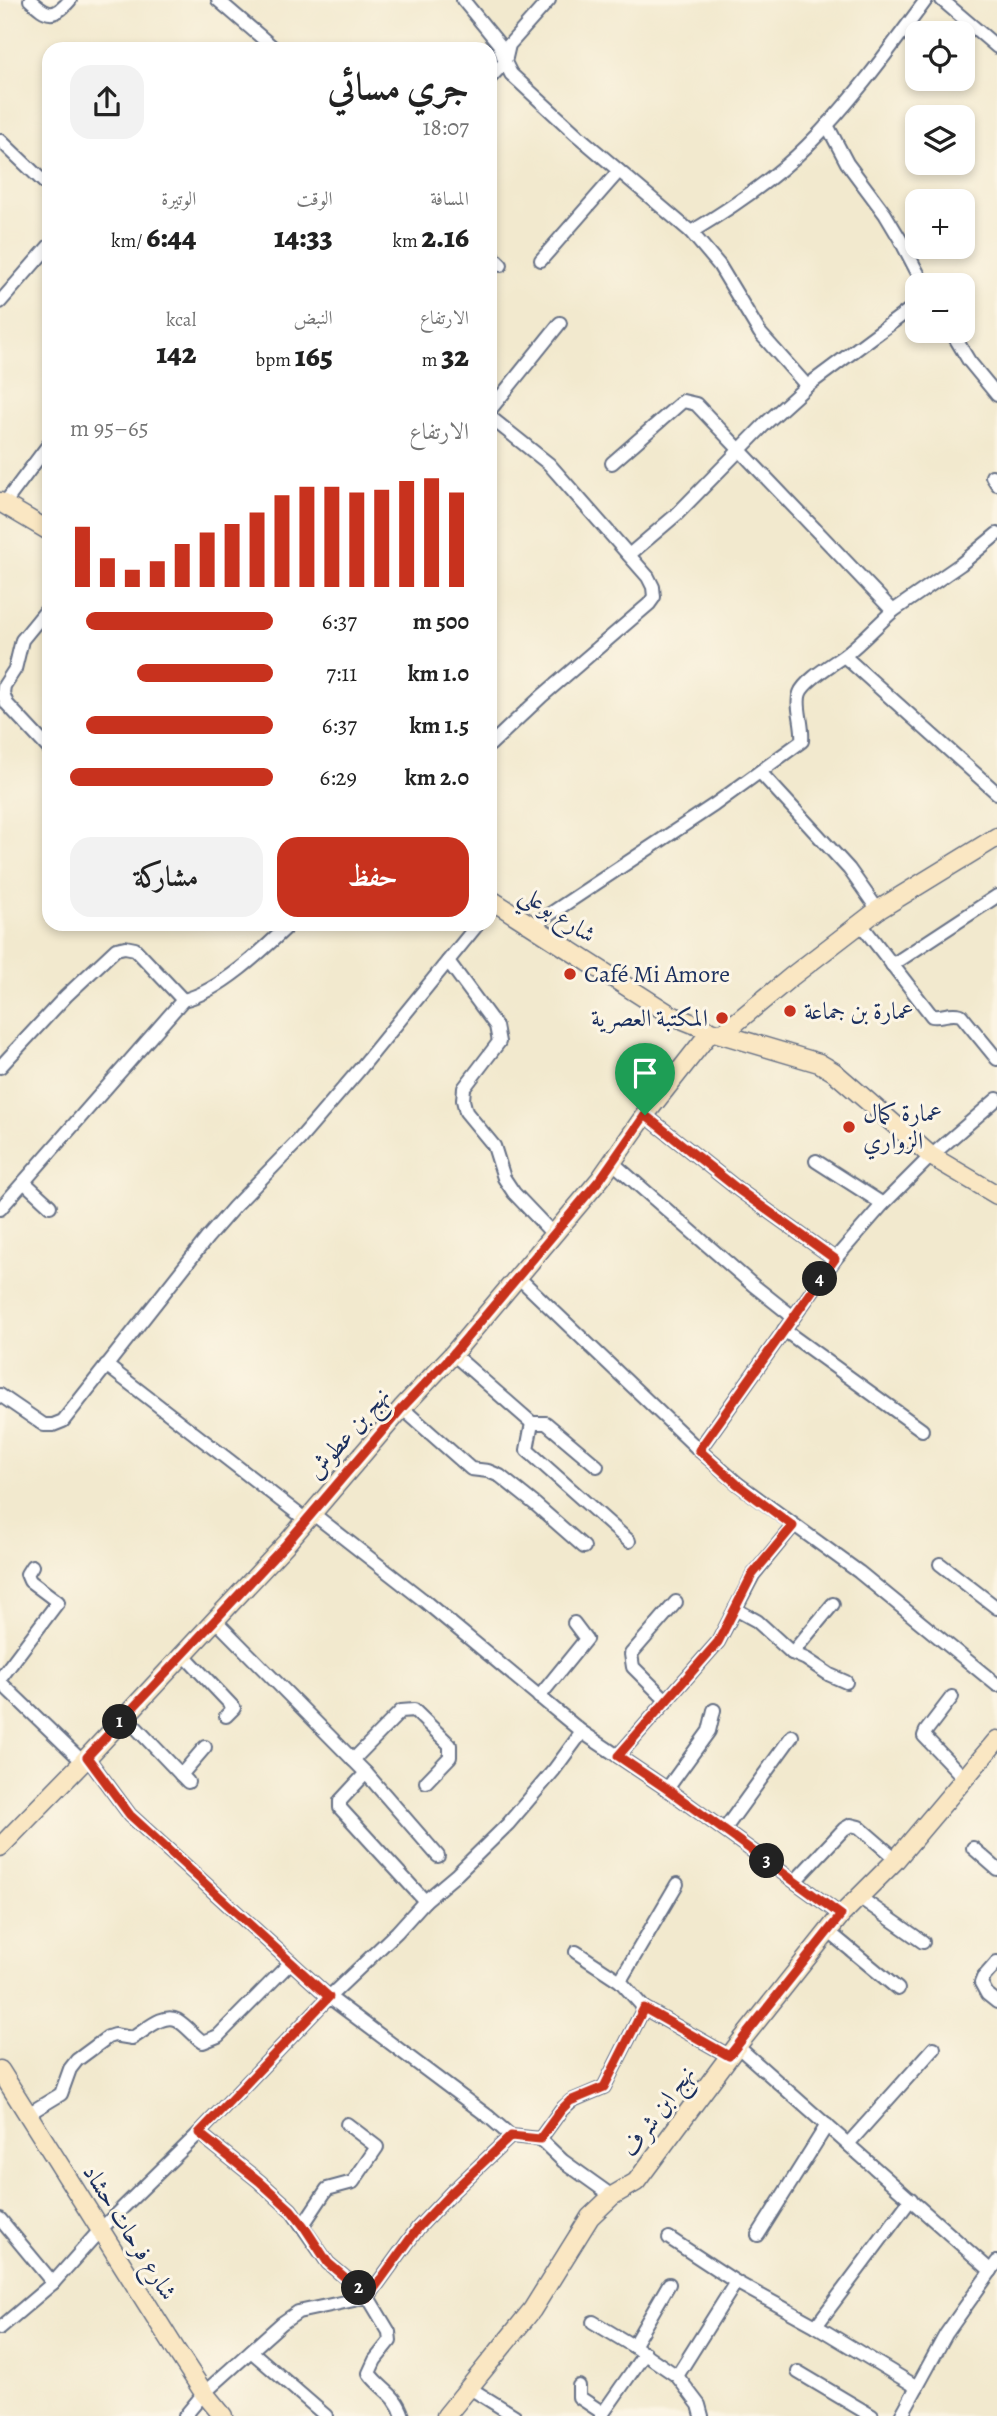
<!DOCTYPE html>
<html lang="ar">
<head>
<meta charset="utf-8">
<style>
	body { margin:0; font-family:Alegreya,Amiri,serif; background:#f2f2f2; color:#222; direction:rtl; height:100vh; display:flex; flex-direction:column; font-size:26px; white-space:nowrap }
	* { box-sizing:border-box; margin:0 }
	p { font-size:23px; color:#767676 }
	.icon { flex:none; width:38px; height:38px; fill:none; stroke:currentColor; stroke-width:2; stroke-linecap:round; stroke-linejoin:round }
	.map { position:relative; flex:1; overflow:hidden; direction:ltr }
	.details { position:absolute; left:42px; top:42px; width:455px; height:889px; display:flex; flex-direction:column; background:#fff; border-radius:21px; box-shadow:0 4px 10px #0003; direction:rtl }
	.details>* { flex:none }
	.buttons { position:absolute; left:905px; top:21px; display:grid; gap:14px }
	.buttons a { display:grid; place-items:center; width:70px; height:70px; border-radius:14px; background:#fff; box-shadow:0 4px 10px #0003; font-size:35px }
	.pin { position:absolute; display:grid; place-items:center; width:60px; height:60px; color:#fff; margin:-72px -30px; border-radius:50% 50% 50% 0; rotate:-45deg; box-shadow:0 0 7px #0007 }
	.pin .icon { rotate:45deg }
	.km { position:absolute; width:35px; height:35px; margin:-18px; border-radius:50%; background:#222; color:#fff; font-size:19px; line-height:35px; text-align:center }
	.round { display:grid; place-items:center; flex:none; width:74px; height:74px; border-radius:21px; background:#f2f2f2 }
	.headline { display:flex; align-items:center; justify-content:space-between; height:119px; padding:0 28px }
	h1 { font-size:38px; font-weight:800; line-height:52px }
	.metrics { display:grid; grid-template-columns:repeat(3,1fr); gap:10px; height:119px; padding:7px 28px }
	.metrics div { display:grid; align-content:center }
	.metrics b { font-size:30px; font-weight:800 }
	.metrics small { font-size:19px; font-weight:400 }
	.metrics p { font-size:19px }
	.chart { height:196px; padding:14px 28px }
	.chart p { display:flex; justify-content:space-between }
	.chart svg { width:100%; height:126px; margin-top:7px; stroke:#c8321e; stroke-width:6 }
	.action { display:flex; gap:14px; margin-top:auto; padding:14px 28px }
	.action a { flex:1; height:80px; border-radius:21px; background:#c8321e; color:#fff; font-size:28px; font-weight:800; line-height:80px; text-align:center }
	.action a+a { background:#f2f2f2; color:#222 }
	ul { padding:0 28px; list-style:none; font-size:23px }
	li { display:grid; grid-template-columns:112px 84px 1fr; align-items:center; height:52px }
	li i { height:18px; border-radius:9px; background:#c8321e }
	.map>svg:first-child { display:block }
</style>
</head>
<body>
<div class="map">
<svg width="997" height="2416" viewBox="0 0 997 2416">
	<rect width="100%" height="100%" fill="#fcf5e5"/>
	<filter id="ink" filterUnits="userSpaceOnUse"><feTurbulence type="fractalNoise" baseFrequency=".0143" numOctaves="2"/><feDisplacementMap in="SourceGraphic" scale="14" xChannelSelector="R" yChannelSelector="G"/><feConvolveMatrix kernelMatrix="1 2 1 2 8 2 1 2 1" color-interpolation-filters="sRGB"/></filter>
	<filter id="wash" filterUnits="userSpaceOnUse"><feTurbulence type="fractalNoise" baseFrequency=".00686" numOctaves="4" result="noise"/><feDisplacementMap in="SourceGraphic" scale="28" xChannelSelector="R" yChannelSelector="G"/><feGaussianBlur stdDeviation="1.57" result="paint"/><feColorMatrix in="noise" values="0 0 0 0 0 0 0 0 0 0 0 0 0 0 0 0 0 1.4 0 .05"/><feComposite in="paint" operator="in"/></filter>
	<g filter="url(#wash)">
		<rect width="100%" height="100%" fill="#f2e9ce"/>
	</g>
	<g filter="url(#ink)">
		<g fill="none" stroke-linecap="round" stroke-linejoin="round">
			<defs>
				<g id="street">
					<path d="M 30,0 C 47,16 54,19 70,0"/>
					<path d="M 218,0 L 275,49"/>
					<path d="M 463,0 L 499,44 L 505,62 L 490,78"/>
					<path d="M 549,0 L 509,45 L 505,62 L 511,74 L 577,135 L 691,232 C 731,208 773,180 807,146 C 851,103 889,50 926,0"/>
					<path d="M 942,0 L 997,47"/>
					<path d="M 827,125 L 847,163 L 885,214 L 900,239 L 924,285"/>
					<path d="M 0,140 L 49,187"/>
					<path d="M 691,232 L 719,265 L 760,333 L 807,386"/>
					<path d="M 490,254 L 501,265"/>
					<path d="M 541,260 L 619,171"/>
					<path d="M 0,302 L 49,246"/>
					<path d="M 951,331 L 969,361 L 997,395"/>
					<path d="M 490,410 L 560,323"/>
					<path d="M 490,417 L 549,464 L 648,577 L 653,587 L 654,597 L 649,604 L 542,696 L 490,745"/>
					<path d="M 612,463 L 683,401 L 696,404 L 893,611 L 961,564 L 997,534"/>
					<path d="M 992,476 L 997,484"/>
					<path d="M 4,504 L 49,444"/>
					<path d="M 629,555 L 676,515 L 766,423 L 807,386 L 917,304"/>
					<path d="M 49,607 L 22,640 L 15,669 L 4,686 L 3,693 L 7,704 L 49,749"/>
					<path d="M 844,656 L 997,793"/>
					<path d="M 760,772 L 849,869 L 878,910"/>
					<path d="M 860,923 L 932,1016 C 943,1018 949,1011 961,1015 L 997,1059"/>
					<path d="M 532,926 L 714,805 L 802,741 C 804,725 795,705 800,693 C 805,680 833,664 845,655 C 862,642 877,625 893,611"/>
					<path d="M 448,961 L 496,1026 L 499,1042 L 464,1088 L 463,1100 L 466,1112 L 494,1146 L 504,1178 L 514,1193 L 554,1235"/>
					<path d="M 892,965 L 997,896"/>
					<path d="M 0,1067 L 66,996 L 116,949 L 125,947 L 135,949 L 183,1000"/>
					<path d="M 645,1115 L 739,1190 L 835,1259"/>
					<path d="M 816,1161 L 883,1204"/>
					<path d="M 612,1162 L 753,1285 L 792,1316"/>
					<path d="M 24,1182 L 50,1206"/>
					<path d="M 0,1209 L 183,1000 C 219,992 263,950 290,924"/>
					<path d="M 518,1277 L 699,1450 L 835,1259 L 883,1204 L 931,1156 L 997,1099"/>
					<path d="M 784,1330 L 922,1430"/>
					<path d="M 453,1354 L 532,1423 L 546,1423 L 597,1466"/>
					<path d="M 106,1365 L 306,1520"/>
					<path d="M 0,1395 L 44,1425 L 53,1425 L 63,1421 L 207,1238 L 234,1207 L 299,1140 L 360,1069 L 478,924"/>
					<path d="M 402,1408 L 471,1469 L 488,1471 L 500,1476 L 535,1504 L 584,1547"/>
					<path d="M 532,1423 L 527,1450 L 629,1541"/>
					<path d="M 699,1450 L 738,1484 L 859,1572 L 997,1685"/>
					<path d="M 312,1513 L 422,1599 L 582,1732 L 667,1789 L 841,1915"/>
					<path d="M 940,1564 L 997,1608"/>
					<path d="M 735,1609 L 757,1621 L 792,1653 L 806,1659 L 830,1675 L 846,1682"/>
					<path d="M 215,1620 L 366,1773 L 340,1801 L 340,1808 L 425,1901"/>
					<path d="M 792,1653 L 833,1604"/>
					<path d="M 183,1654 L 234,1708 L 226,1716"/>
					<path d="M 0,1679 L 58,1602 L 30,1581 L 27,1574 L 32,1566"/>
					<path d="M 0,1682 L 83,1762"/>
					<path d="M 539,1697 L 586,1639 L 574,1623"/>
					<path d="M 952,1697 L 926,1731 L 924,1736 L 965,1779"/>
					<path d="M 667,1701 L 633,1667 L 631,1654 L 676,1602"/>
					<path d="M 125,1716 L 188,1782"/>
					<path d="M 618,1756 L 718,1642 L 753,1575 L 793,1526"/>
					<path d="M 87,1757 L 130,1815 L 329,1997 L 397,1932 L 425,1901 L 457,1874 L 508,1824 L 554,1770 L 582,1732"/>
					<path d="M 353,1760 L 401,1711 L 414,1710 L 450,1745 L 450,1757 L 426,1782"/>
					<path d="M 366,1773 L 438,1856"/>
					<path d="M 181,1775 L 205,1747"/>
					<path d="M 667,1789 L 709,1731 L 714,1710"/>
					<path d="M 724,1830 L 792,1736"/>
					<path d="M 973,1848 L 997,1869"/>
					<path d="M 795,1881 L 844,1829 L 851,1825 L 859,1827 L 896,1859"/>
					<path d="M 859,1897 L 923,1942"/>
					<path d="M 828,1931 L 898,1989"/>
					<path d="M 997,1962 L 983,1978 L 981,1983 L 987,1994 L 997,2002"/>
					<path d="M 620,1981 L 677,1884"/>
					<path d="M 644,2008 L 729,2056"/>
					<path d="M 737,2046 L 991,2271"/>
					<path d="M 28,2114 L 61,2094 L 70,2069 L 77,2060 L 108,2037 L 114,2035 L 132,2038 C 144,2032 163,2012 177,2020 C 187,2026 194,2036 203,2042 L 218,2036 L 291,1962"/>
					<path d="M 199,2133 L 329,1997 L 489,2117 L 511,2136 L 540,2139 L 563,2161 L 612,2196"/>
					<path d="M 540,2139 L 561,2110 L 571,2101 L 604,2087 L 644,2008 L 620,1981 L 576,1952"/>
					<path d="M 848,2144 L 934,2048"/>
					<path d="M 0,2219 L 53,2283"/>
					<path d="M 303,2225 L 327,2189 L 353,2182 L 377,2147 L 347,2124"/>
					<path d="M 758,2235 L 827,2125"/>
					<path d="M 669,2238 L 736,2282"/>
					<path d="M 669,2284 L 633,2346 L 677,2376 L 699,2405 L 702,2416"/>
					<path d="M 593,2322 L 633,2346"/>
					<path d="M 816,2326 L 911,2199"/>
					<path d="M 0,2328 L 53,2283 L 100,2230 L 199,2133 L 259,2181 L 291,2210 L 328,2263 L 368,2297 L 298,2312 L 282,2323 L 204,2393 L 185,2416"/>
					<path d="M 251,2351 L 326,2416"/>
					<path d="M 798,2372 L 872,2416"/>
					<path d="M 677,2376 L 736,2282 L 816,2326 L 917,2387"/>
					<path d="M 579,2386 L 579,2397 L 603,2413"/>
					<path d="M 468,2387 L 515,2416"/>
					<path d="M 403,2416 C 395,2392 382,2391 369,2373 L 375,2360 L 390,2341 L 389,2332 L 368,2297 L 418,2228 L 452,2192 L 511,2136"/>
					<path d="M 601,2416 L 645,2353"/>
					<path d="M 901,2416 L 946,2334 L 997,2262"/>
				</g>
				<g id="secondary">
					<path d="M 0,502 L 49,531"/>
					<path d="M 490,899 L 671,1015 L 711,1031 L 819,1063 L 834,1072 L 931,1156 L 997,1195"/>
					<path d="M 722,1034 L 791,977 L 878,910 L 997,837"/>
					<path d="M 0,1847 L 83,1762 L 286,1544 L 402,1408 L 453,1354 L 601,1178 L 645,1115 L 711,1031"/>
					<path d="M 0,2070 L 176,2350 L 204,2393 L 223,2416"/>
					<path d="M 446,2416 L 532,2310 L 590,2217 L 612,2196 L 636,2182 L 737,2046 L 841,1915 L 894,1862 L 997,1740"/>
				</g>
			</defs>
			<use href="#street" stroke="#667085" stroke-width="16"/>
			<use href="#secondary" stroke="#667085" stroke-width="21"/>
			<use href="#street" stroke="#fff" stroke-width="12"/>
			<use href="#secondary" stroke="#fae7c3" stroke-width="18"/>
		</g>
	</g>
	<g fill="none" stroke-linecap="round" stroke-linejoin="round" filter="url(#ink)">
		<defs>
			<path id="route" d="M 645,1115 L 739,1190 L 835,1259 L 699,1450 L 737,1484 L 793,1526 L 752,1575 L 718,1642 L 618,1756 L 667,1789 L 841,1915 L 729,2056 L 644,2008 L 604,2087 L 570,2101 L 561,2110 L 540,2139 L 511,2136 L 452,2192 L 418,2228 L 368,2297 L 328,2263 L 303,2225 L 291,2210 L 259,2181 L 199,2133 L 329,1997 L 130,1815 L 87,1757 L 286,1544 L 402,1408 L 453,1354 L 601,1178 Z"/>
		</defs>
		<use href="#route" stroke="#fff" stroke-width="14"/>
		<use href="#route" stroke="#c8321e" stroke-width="9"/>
	</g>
	<g fill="#c8321e" stroke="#fcf5e5" stroke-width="2.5">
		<circle cx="570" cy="974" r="7"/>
		<circle cx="790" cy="1011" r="7"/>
		<circle cx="722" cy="1018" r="7"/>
		<circle cx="849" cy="1127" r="7"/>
	</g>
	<g text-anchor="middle" stroke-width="6" stroke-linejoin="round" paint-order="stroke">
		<g font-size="24" fill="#1b2f5e" stroke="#fcf5e5">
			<text transform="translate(558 914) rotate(33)" y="8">شارع بوعلي</text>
			<text transform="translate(348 1433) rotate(-49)" y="8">نهج بن عطوش</text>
			<text transform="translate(658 2111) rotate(-54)" y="8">نهج ابن شرف</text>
			<text transform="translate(130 2232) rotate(58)" y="8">شارع فرحات حشاد</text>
		</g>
		<g font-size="24" fill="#1b2f5e" stroke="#fcf5e5" text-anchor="start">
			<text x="584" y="982">Café Mi Amore</text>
			<text x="804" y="1019">عمارة بن جماعة</text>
			<text x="708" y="1026" text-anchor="end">المكتبة العصرية</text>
			<text x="863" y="1121">عمارة كمال<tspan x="863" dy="28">الزواري</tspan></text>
		</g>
	</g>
</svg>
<div class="buttons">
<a><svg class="icon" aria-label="locate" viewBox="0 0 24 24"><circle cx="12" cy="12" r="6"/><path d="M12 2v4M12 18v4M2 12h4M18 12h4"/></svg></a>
<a><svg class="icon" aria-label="layers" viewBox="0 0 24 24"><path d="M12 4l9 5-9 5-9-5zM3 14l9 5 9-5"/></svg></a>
<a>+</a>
<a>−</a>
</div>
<div class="pin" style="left:645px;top:1115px;background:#1e9e55"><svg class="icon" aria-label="arrive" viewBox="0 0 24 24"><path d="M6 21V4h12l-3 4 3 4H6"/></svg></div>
<b class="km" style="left:120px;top:1722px">1</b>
<b class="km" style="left:359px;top:2288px">2</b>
<b class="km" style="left:767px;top:1861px">3</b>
<b class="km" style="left:820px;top:1279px">4</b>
<section class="details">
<div class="headline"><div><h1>جري مسائي</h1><p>18:07</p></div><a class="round"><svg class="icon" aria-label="share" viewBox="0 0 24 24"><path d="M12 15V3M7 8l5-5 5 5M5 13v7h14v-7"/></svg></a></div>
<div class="metrics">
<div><p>المسافة</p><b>2.16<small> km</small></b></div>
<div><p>الوقت</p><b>14:33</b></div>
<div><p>الوتيرة</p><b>6:44<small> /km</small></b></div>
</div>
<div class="metrics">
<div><p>الارتفاع</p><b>32<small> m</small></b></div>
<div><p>النبض</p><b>165<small> bpm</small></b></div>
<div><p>kcal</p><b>142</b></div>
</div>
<div class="chart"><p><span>الارتفاع</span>65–95 m</p>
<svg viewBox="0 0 160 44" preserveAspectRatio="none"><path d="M5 44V23M15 44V34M25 44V38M35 44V35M45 44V29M55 44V25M65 44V22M75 44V18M85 44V12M95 44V9M105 44V9M115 44V11M125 44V10M135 44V7M145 44V6M155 44V11"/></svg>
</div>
<ul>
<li><b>500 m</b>6:37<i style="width:92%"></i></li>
<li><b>1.0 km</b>7:11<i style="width:67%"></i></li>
<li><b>1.5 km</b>6:37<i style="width:92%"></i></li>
<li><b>2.0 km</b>6:29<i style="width:100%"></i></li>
</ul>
<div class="action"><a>حفظ</a><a>مشاركة</a></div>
</section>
</div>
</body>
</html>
